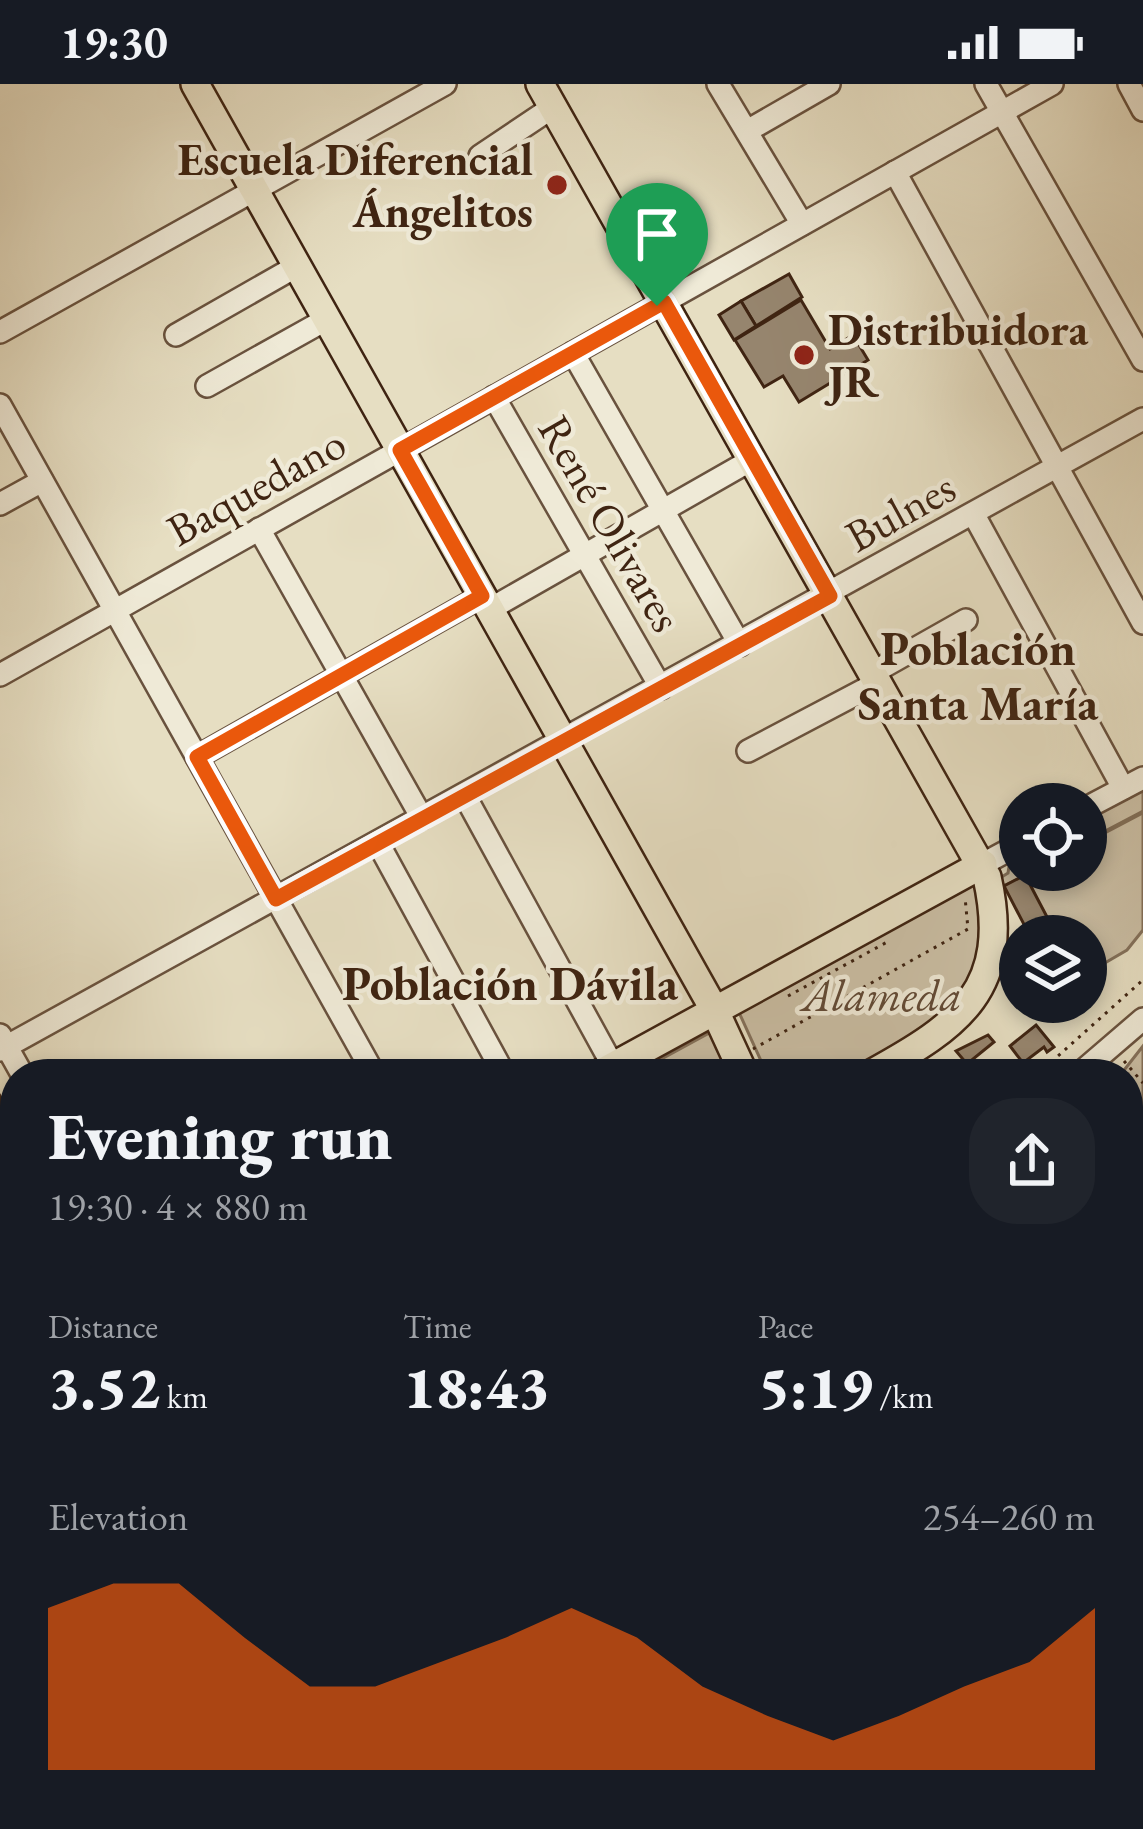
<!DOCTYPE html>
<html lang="en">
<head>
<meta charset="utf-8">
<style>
	body { margin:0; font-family:"EB Garamond",serif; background:#20242c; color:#f1f3f6; height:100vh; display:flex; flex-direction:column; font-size:45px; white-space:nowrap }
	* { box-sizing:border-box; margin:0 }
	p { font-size:39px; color:#9ea1a6 }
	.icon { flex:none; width:66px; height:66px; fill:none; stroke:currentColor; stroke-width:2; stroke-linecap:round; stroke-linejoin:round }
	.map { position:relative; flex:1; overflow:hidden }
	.sheet { position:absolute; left:0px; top:975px; width:1143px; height:771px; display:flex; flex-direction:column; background:#171b24; border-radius:48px 48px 0 0; box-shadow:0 6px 18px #0003 }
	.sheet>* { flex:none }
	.fabs { position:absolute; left:999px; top:699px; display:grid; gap:24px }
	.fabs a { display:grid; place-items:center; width:108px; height:108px; border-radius:50%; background:#171b24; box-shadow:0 6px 18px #0003; font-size:60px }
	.pin { position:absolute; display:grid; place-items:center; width:102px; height:102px; color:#fff; margin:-123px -51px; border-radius:50% 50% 50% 0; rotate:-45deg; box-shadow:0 0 12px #0007 }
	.pin .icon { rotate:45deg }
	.round { display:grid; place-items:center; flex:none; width:126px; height:126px; border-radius:48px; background:#20242c }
	.head { display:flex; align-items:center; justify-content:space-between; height:204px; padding:0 48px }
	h1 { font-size:66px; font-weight:800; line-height:90px }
	.stats { display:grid; grid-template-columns:repeat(3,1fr); gap:18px; height:204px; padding:12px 48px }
	.stats div { display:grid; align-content:center }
	.stats b { font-size:60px; font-weight:800 }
	.stats small { font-size:33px; font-weight:400 }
	.stats p { font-size:33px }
	.chart { height:336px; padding:24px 48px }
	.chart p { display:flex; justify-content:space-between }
	.chart svg { width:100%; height:216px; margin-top:12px; fill:#ea580c; opacity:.7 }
	.status { display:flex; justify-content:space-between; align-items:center; height:84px; padding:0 60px; background:#171b24; direction:ltr }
	.status svg { height:33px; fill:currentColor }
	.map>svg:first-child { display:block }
</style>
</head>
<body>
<div class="status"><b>19:30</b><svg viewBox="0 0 49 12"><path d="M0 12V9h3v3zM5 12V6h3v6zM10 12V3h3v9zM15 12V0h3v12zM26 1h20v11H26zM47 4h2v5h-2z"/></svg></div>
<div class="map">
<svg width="1143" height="1745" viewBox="0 0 1143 1745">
	<rect width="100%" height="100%" fill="#e6dec2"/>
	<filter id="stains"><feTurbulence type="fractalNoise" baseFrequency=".00167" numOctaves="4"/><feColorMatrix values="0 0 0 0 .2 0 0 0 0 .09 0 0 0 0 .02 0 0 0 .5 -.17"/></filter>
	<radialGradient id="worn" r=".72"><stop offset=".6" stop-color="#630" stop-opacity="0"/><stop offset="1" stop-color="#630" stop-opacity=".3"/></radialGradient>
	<g fill="#cabea4" stroke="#84715b" stroke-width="3">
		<path d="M 1143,703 L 1143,846 L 1127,866 L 1086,890 L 1086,852 L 1057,852 L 1024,792 L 1004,802 L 1000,794 L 1008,789 L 1010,776 L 1020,770 L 1020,786 L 1086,786 L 1086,734 Z"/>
		<path d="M 977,792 L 986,826 L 972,910 L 858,990 L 767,990 L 737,924 Z"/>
		<path d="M 713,947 L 733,990 L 634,990 Z"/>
		<path d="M 1143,962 L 1143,1490 L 1128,1498 L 1128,990 L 1121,990 Z"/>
		<path d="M 15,1322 L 15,1448 L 0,1456 L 0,1330 Z"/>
		<path d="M 840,1731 L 992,1731 L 974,1745 L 848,1745 Z"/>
	</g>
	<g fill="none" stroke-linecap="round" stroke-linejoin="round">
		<g stroke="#816e58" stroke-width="4.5">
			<path d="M 1086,758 L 1143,728"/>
			<path d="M 1128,1680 L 1143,1667"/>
			<path d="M 1051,1745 L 1068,1731"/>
		</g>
	</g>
	<g fill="#96856e" stroke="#3f2412" stroke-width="3">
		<path d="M 789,190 L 802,213 L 756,242 L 741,217 Z"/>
		<path d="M 801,216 L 830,265 L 853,251 L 868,276 L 799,318 L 783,292 L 764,303 L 735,256 Z"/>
		<path d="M 741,217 L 756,242 L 734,256 L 719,231 Z"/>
		<path d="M 1025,791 L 1057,852 L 1030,852 L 1004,802 Z"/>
		<path d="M 1036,941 L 1054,963 L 1047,968 L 1044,963 L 1023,979 L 1010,962 Z"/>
		<path d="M 988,951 L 994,958 L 967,980 L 956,967 Z"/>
		<path d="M 0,1012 L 15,1039 L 15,1085 L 0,1058 Z"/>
		<path d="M 8,1128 L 15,1142 L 15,1205 L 0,1178 L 0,1133 Z"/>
		<path d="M 0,1178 L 15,1205 L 15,1229 L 0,1237 Z"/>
		<path d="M 14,1230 L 15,1273 L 8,1277 L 0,1263 L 0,1237 Z"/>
		<path d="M 15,1509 L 15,1646 L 0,1619 L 0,1518 Z"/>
	</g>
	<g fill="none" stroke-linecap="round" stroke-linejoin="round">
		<defs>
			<g id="minor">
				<path d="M 718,0 L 802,140"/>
				<path d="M 986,0 L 1143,276"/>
				<path d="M 1129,0 L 1143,26"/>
				<path d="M 747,47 L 829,0"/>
				<path d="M 480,72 L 553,23"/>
				<path d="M 895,88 L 1143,539"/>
				<path d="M 0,248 L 445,0"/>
				<path d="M 176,251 L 297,182"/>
				<path d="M 573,269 L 740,561"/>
				<path d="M 207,302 L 327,235"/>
				<path d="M 494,313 L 661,604"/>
				<path d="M 0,321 L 374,990"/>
				<path d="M 0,420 L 42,397"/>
				<path d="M 974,431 L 1123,704"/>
				<path d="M 259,445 L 422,734"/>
				<path d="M 490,525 L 753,375"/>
				<path d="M 874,588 L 966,536"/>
				<path d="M 0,591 L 1052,0"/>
				<path d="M 748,667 L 879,598"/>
				<path d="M 197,673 L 482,512"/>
				<path d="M 465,712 L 613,982"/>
				<path d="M 1086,724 L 1143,694"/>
				<path d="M 378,759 L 504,990"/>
				<path d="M 983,780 L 1020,760"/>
				<path d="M 0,951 L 22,990"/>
				<path d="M 0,966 L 1143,335"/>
				<path d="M 1079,990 L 1143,935"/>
				<path d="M 0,1651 L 6,1672 L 0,1683"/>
				<path d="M 1138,1694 L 1143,1702"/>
				<path d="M 244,1731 L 251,1745"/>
				<path d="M 426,1731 L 434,1745"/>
				<path d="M 826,1731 L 834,1745"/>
				<path d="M 79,1745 L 104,1731"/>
				<path d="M 135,1745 L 160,1731"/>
				<path d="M 582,1745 L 607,1731"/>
			</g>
			<g id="major">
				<path d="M 195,0 L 715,927 L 744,990"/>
				<path d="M 540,0 L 987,793 C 1012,905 960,941 871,990"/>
				<path d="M 599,990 L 983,780"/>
				<path d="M 0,1318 L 15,1310"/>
				<path d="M 0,1464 L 15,1456"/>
				<path d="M 1128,1537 L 1143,1546"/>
				<path d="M 1128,1561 L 1143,1571"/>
				<path d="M 1128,1627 L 1143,1611"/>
				<path d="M 0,1720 L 14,1745"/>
				<path d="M 1001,1745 L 1017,1731"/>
			</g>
		</defs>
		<use href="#minor" stroke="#69523e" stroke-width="26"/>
		<use href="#major" stroke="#3f2412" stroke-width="32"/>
		<g stroke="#3f2412" stroke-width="3" stroke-dasharray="3 6" stroke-linecap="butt">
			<path d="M 788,912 L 889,857"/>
			<path d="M 753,965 L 968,845 L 965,813"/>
			<path d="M 1124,977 L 1143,999"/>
			<path d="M 1038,990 L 1143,896"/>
			<path d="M 1128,1080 L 1143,1085"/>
			<path d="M 0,1364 L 15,1358"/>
			<path d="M 0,1381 L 15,1379"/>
			<path d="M 0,1413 L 15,1403"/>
			<path d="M 875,1731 L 880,1745"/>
			<path d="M 43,1745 L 67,1732"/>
			<path d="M 942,1745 L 952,1731"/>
			<path d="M 961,1745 L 977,1731"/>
		</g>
		<use href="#minor" stroke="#efead7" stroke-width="21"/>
		<use href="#major" stroke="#e6dec2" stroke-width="27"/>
	</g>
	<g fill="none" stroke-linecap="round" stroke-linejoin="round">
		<defs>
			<path id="route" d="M 664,218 L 830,512 L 276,815 L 197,673 L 482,512 L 400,366 Z"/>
		</defs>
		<use href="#route" stroke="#fff" stroke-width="24"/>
		<use href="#route" stroke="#ea580c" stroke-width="15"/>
	</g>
	<g fill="#8f2418" stroke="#efead7" stroke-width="4.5">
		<circle cx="557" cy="101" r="12"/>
		<circle cx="804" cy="271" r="12"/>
	</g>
	<g text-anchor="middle" stroke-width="9" stroke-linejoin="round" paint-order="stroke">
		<g font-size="45" font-weight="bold" fill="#3f2412" stroke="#efead7" text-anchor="end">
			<text x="533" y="91">Escuela Diferencial<tspan x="533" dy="52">Ángelitos</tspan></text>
			<text x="828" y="261" text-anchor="start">Distribuidora<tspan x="828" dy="52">JR</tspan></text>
		</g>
		<g font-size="45" fill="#3f2412" stroke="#efead7">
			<text transform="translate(256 402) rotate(-29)" y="16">Baquedano</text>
			<text transform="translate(900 427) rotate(-29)" y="16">Bulnes</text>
			<text transform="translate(611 439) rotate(60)" y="16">René Olivares</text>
		</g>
		<g font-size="45" font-style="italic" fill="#624a36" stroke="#efead7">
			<text x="882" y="927">Alameda</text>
		</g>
		<g font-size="48" font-weight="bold" fill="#3f2412" stroke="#efead7">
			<text x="978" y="581">Población<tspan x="978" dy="55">Santa María</tspan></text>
			<text x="510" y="916">Población Dávila</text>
		</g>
	</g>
	<rect width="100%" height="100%" filter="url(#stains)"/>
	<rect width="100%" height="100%" fill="url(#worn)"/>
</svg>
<div class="fabs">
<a><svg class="icon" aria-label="locate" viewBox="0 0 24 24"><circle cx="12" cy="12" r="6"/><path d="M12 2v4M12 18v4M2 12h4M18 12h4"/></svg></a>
<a><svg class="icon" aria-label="layers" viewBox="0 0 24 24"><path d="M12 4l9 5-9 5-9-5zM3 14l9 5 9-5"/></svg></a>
</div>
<div class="pin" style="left:657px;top:222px;background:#1e9e55"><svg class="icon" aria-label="arrive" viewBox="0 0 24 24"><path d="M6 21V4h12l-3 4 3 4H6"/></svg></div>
<section class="sheet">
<div class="head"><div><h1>Evening run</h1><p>19:30 · 4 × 880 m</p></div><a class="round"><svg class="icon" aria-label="share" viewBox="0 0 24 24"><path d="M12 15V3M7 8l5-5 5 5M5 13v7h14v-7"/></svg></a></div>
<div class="stats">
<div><p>Distance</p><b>3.52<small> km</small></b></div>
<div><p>Time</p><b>18:43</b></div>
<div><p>Pace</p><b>5:19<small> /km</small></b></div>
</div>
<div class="chart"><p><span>Elevation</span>254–260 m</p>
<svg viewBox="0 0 160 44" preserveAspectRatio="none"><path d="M0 44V11L10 6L20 6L30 17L40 27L50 27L60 22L70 17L80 11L90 17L100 27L110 33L120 38L130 33L140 27L150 22L160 11V44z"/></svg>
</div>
</section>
</div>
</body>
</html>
